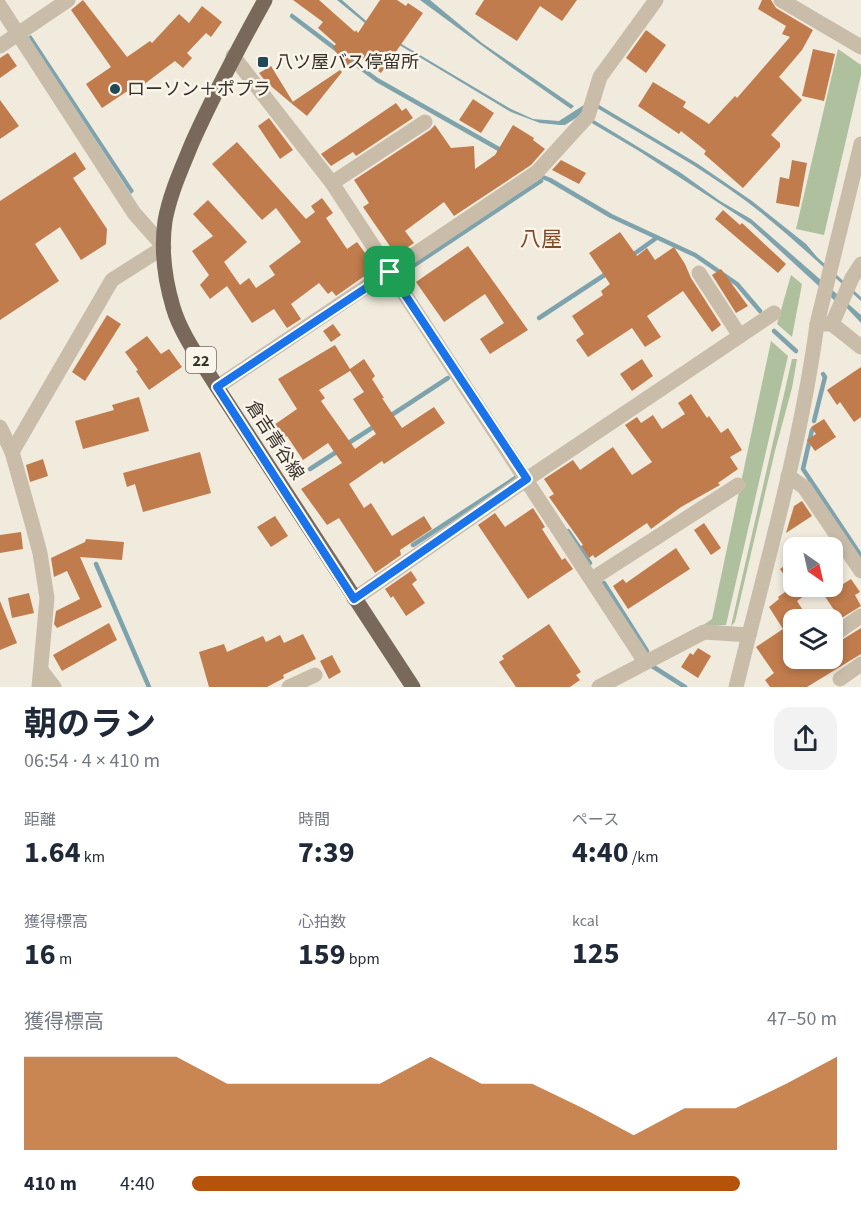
<!DOCTYPE html>
<html lang="ja">
<head>
<meta charset="utf-8">
<style>
	body { margin:0; font-family:"Source Sans 3","Noto Sans JP",sans-serif; background:#f2f2f3; color:#1f2937; height:100vh; display:flex; flex-direction:column; font-size:22px; white-space:nowrap }
	* { box-sizing:border-box; margin:0 }
	p { font-size:20px; color:#747a83 }
	.icon { flex:none; width:33px; height:33px; fill:none; stroke:currentColor; stroke-width:2; stroke-linecap:round; stroke-linejoin:round }
	.map { position:relative; height:687px; overflow:hidden }
	.panel { display:flex; flex-direction:column; background:#fff; flex:1 }
	.panel>* { flex:none }
	.needle { width:39px; rotate:146deg }
	.tools { position:absolute; left:783px; top:537px; display:grid; gap:12px }
	.tools a { display:grid; place-items:center; width:60px; height:60px; border-radius:12px; background:#fff; box-shadow:0 3px 9px #0003; font-size:30px }
	.pin { position:absolute; display:grid; place-items:center; width:51px; height:51px; color:#fff; margin:-26px; border-radius:12px; box-shadow:0 3px 9px #0006 }
	.round { display:grid; place-items:center; flex:none; width:63px; height:63px; border-radius:18px; background:#f2f2f3 }
	.head { display:flex; align-items:center; justify-content:space-between; height:102px; padding:0 24px }
	h1 { font-size:33px; font-weight:700; line-height:45px }
	.stats { display:grid; grid-template-columns:repeat(3,1fr); gap:9px; height:102px; padding:6px 24px }
	.stats div { display:grid; align-content:center }
	.stats b { font-size:30px; font-weight:700 }
	.stats small { font-size:16px; font-weight:400 }
	.stats p { font-size:16px }
	.chart { height:168px; padding:12px 24px }
	.chart p { display:flex; justify-content:space-between }
	.chart svg { width:100%; height:108px; margin-top:6px; fill:#b45309; opacity:.7 }
	ul { padding:0 24px; list-style:none; font-size:20px }
	li { display:grid; grid-template-columns:96px 72px 1fr; align-items:center; height:45px }
	li i { height:15px; border-radius:8px; background:#b45309 }
	.map>svg:first-child { display:block }
</style>
</head>
<body>
<div class="map">
<svg width="861" height="687" viewBox="0 0 861 687">
	<rect width="100%" height="100%" fill="#f1ebde"/>
	<g fill="#afc09e">
		<path d="M 838,49 L 861,65 L 861,75 L 824,235 L 796,229 Z"/>
		<path d="M 791,275 L 802,284 L 792,337 L 777,324 Z"/>
		<path d="M 771,341 L 788,356 L 726,625 L 702,626 L 712,619 Z"/>
		<path d="M 792,359 L 797,359 L 792,388 L 775,451 L 735,622 L 731,626 Z"/>
	</g>
	<g fill="#7ea3ad">
		<path d="M 337,0 L 342,0 L 372,26 L 393,39 L 511,109 L 533,119 L 559,121 L 587,103 L 587,111 L 565,125 L 560,125 L 540,123 L 511,112 L 371,28 Z"/>
		<path d="M 420,0 L 430,0 L 482,43 L 574,106 L 571,109 L 511,67 Z"/>
		<path d="M 31,35 L 134,191 L 131,194 L 28,37 Z"/>
		<path d="M 599,105 L 698,164 L 752,201 L 806,244 L 817,257 L 861,297 L 861,301 C 823,267 787,232 746,201 C 699,166 647,138 597,108 Z"/>
		<path d="M 592,119 L 681,173 L 720,201 L 751,219 L 861,315 L 861,323 L 844,305 L 834,300 L 751,224 L 639,151 L 590,122 Z"/>
	</g>
	<g fill="none" stroke-linecap="round" stroke-linejoin="round">
		<g stroke="#7ea3ad" stroke-width="4.5">
			<path d="M 292,16 L 337,50"/>
			<path d="M 349,59 L 377,80 L 504,152"/>
			<path d="M 540,176 L 550,180 L 611,216 L 695,255 L 737,284 L 760,311"/>
			<path d="M 631,256 L 655,239"/>
			<path d="M 404,272 L 541,181"/>
			<path d="M 539,318 L 609,272"/>
			<path d="M 774,331 L 796,351"/>
			<path d="M 390,416 L 448,378"/>
			<path d="M 814,421 L 825,377 L 823,374"/>
			<path d="M 812,430 L 803,469 L 861,556"/>
			<path d="M 347,444 L 375,426"/>
			<path d="M 310,469 L 338,451"/>
			<path d="M 568,531 L 590,563"/>
			<path d="M 413,545 L 517,477"/>
			<path d="M 96,564 L 149,687"/>
			<path d="M 604,583 L 647,651"/>
			<path d="M 652,666 L 685,687"/>
		</g>
	</g>
	<g fill="#c07c4d" fill-rule="evenodd">
		<path d="M 83,0 L 127,57 L 150,41 L 152,43 L 179,14 L 189,23 L 202,6 L 222,22 L 211,37 L 206,33 L 187,53 L 192,58 L 183,68 L 175,61 L 143,85 L 141,82 L 102,108 L 86,84 L 111,67 L 71,10 Z"/>
		<path d="M 293,0 L 319,0 L 355,32 L 356,30 L 358,33 L 380,0 L 397,0 L 406,6 L 408,3 L 423,13 L 381,73 L 356,55 L 346,68 L 333,47 L 336,44 L 318,28 L 323,22 Z"/>
		<path d="M 484,0 L 577,0 L 562,21 L 540,6 L 517,41 L 475,14 Z"/>
		<path d="M 762,0 L 771,0 L 776,8 L 813,30 L 802,50 L 779,77 L 802,100 L 771,135 L 780,143 L 780,147 L 743,188 L 704,154 L 706,151 L 681,131 L 679,134 L 638,106 L 653,82 L 686,102 L 683,107 L 709,124 L 735,96 L 737,98 L 790,37 L 782,34 L 786,26 L 758,9 Z"/>
		<path d="M 646,30 L 666,45 L 646,73 L 626,58 Z"/>
		<path d="M 813,49 L 835,54 L 824,101 L 802,96 Z"/>
		<path d="M 8,53 L 17,66 L 0,78 L 0,58 Z"/>
		<path d="M 271,66 L 293,102 L 291,103 L 266,82 L 259,73 Z"/>
		<path d="M 340,70 L 342,72 L 307,116 L 291,103 Z"/>
		<path d="M 473,99 L 494,113 L 481,133 L 459,120 Z"/>
		<path d="M 0,100 L 19,126 L 0,139 Z"/>
		<path d="M 396,103 L 402,111 L 406,108 L 413,118 L 356,156 L 353,152 L 331,166 L 321,154 Z"/>
		<path d="M 269,118 L 293,150 L 280,159 L 258,126 Z"/>
		<path d="M 435,125 L 451,148 L 474,146 L 475,169 L 495,155 L 513,125 L 534,138 L 533,140 L 545,149 L 531,165 L 454,216 L 444,202 L 405,231 L 414,243 L 396,255 L 363,207 L 369,203 L 354,180 L 430,130 Z"/>
		<path d="M 237,142 L 306,219 L 315,212 L 311,206 L 322,198 L 333,213 L 326,218 L 347,249 L 357,242 L 376,268 L 336,296 L 332,291 L 328,294 L 319,283 L 291,304 L 301,319 L 287,328 L 274,309 L 252,323 L 227,286 L 210,299 L 200,285 L 209,275 L 192,251 L 213,236 L 193,214 L 208,200 L 247,242 L 224,262 L 240,285 L 249,278 L 256,288 L 275,275 L 269,266 L 301,242 L 276,208 L 262,220 L 212,164 Z"/>
		<path d="M 75,152 L 86,169 L 73,178 L 107,229 L 106,244 L 81,260 L 60,227 L 35,244 L 59,281 L 0,320 L 0,201 Z"/>
		<path d="M 561,160 L 586,173 L 579,184 L 552,170 Z"/>
		<path d="M 792,160 L 807,163 L 799,207 L 776,203 L 780,177 L 789,179 Z"/>
		<path d="M 723,210 L 740,225 L 742,223 L 786,264 L 778,273 L 715,219 Z"/>
		<path d="M 620,232 L 637,256 L 647,248 L 655,260 L 674,247 L 685,264 L 691,278 L 721,325 L 712,332 L 683,291 L 647,316 L 661,337 L 645,347 L 632,328 L 588,357 L 576,340 L 584,334 L 572,316 L 603,295 L 601,291 L 610,284 L 589,253 Z"/>
		<path d="M 468,246 L 528,330 L 490,354 L 480,339 L 504,323 L 485,294 L 444,322 L 416,282 Z"/>
		<path d="M 721,269 L 748,306 L 736,313 L 712,275 Z"/>
		<path d="M 107,315 L 121,324 L 85,381 L 72,372 Z"/>
		<path d="M 333,324 L 341,335 L 331,342 L 323,331 Z"/>
		<path d="M 147,336 L 161,354 L 169,349 L 182,367 L 149,390 L 136,371 L 138,370 L 125,352 Z"/>
		<path d="M 335,345 L 350,369 L 364,359 L 375,376 L 372,379 L 384,398 L 382,398 L 402,428 L 434,407 L 445,423 L 384,464 L 382,461 L 349,484 L 364,508 L 371,503 L 392,536 L 424,516 L 432,529 L 400,550 L 401,555 L 375,573 L 339,518 L 327,525 L 301,489 L 342,463 L 328,443 L 303,460 L 287,436 L 283,438 L 274,425 L 297,409 L 278,379 ZM 350,371 L 364,392 L 353,399 L 376,434 L 355,449 L 321,401 L 325,398 L 319,390 Z"/>
		<path d="M 642,359 L 653,376 L 632,391 L 620,374 Z"/>
		<path d="M 861,367 L 861,417 L 854,422 L 840,402 L 837,405 L 827,390 Z"/>
		<path d="M 691,394 L 707,418 L 709,416 L 721,433 L 728,428 L 742,450 L 730,457 L 738,469 L 718,483 L 720,485 L 681,507 L 651,529 L 647,523 L 595,558 L 593,555 L 589,558 L 581,546 L 583,545 L 549,497 L 554,494 L 544,479 L 573,460 L 580,470 L 613,447 L 632,475 L 652,462 L 625,425 L 637,417 L 641,423 L 653,415 L 662,429 L 685,414 L 678,403 Z"/>
		<path d="M 139,397 L 149,431 L 83,449 L 75,421 L 114,410 L 112,405 Z"/>
		<path d="M 824,419 L 836,437 L 815,451 L 807,440 L 816,434 L 811,427 Z"/>
		<path d="M 200,452 L 211,493 L 143,512 L 135,484 L 127,487 L 123,473 Z"/>
		<path d="M 43,459 L 48,476 L 30,482 L 26,465 Z"/>
		<path d="M 802,501 L 812,516 L 786,533 L 794,506 Z"/>
		<path d="M 533,508 L 545,527 L 542,529 L 562,560 L 565,558 L 573,569 L 528,599 L 478,525 L 495,513 L 505,527 Z"/>
		<path d="M 275,516 L 288,536 L 271,547 L 257,527 Z"/>
		<path d="M 704,523 L 721,548 L 711,555 L 694,530 Z"/>
		<path d="M 21,532 L 23,549 L 0,553 L 0,535 Z"/>
		<path d="M 86,539 L 124,542 L 122,560 L 80,557 L 102,607 L 57,628 L 54,624 L 56,611 L 80,599 L 67,571 L 54,577 L 51,558 L 85,542 Z"/>
		<path d="M 676,548 L 690,569 L 628,609 L 613,586 L 623,579 L 626,583 Z"/>
		<path d="M 794,559 L 794,586 L 818,586 L 797,601 L 809,620 L 794,620 L 794,658 L 832,658 L 832,646 L 861,628 L 861,654 L 807,687 L 770,687 L 765,680 L 774,673 L 756,647 L 783,629 L 769,607 L 779,599 L 778,597 L 792,587 L 780,569 Z"/>
		<path d="M 411,571 L 417,580 L 412,584 L 425,603 L 406,616 L 393,596 L 391,598 L 385,589 Z"/>
		<path d="M 851,579 L 860,592 L 855,595 L 861,606 L 840,619 L 818,586 L 840,586 Z"/>
		<path d="M 29,593 L 34,613 L 12,618 L 8,598 Z"/>
		<path d="M 0,601 L 17,643 L 0,650 Z"/>
		<path d="M 109,623 L 117,640 L 62,671 L 53,655 Z"/>
		<path d="M 549,624 L 581,672 L 576,675 L 580,680 L 570,687 L 516,687 L 499,662 L 504,659 L 502,656 Z"/>
		<path d="M 303,634 L 316,659 L 283,675 L 284,678 L 267,687 L 209,687 L 199,652 L 224,644 L 227,652 L 263,636 L 266,642 L 280,635 L 284,643 Z"/>
		<path d="M 698,648 L 711,656 L 698,678 L 681,667 L 690,653 L 693,655 Z"/>
		<path d="M 332,655 L 341,672 L 329,679 L 320,661 Z"/>
	</g>
	<g fill="none" stroke-linecap="round" stroke-linejoin="round">
		<g stroke="#c9bdaa" stroke-width="15">
			<path d="M 781,0 L 861,47"/>
			<path d="M 0,6 L 134,213 L 164,247 L 112,280 L 12,452"/>
			<path d="M 0,46 L 68,0"/>
			<path d="M 233,56 L 332,183 L 645,662"/>
			<path d="M 332,183 L 425,122"/>
			<path d="M 699,273 L 740,336"/>
			<path d="M 817,324 L 861,144"/>
			<path d="M 832,324 L 861,347"/>
			<path d="M 217,387 L 537,172 L 588,116 L 600,77 L 656,0"/>
			<path d="M 0,427 L 12,452 L 32,523 L 40,553 L 47,598 L 39,687"/>
			<path d="M 788,476 L 804,487 L 861,571"/>
			<path d="M 592,579 L 738,485"/>
			<path d="M 354,599 L 527,479 L 774,313"/>
			<path d="M 832,636 L 861,616"/>
			<path d="M 41,670 L 54,687"/>
			<path d="M 840,679 L 861,664"/>
			<path d="M 289,687 L 315,675"/>
			<path d="M 599,687 L 704,632 L 749,635 C 775,532 803,429 817,324 L 832,324 L 852,278 L 861,264"/>
			<path d="M 736,687 L 749,635"/>
		</g>
		<path stroke="#78695b" stroke-width="15" d="M 265,0 C 239,47 214,94 192,143 C 182,168 170,193 165,221 C 161,249 165,280 173,307 C 181,335 202,362 217,387 L 413,687"/>
	</g>
	<g fill="none" stroke-linecap="round" stroke-linejoin="round">
		<defs>
			<path id="route" d="M 390,272 L 527,479 L 354,599 L 217,387 Z"/>
		</defs>
		<use href="#route" stroke="#fff" stroke-width="12"/>
		<use href="#route" stroke="#1a73e8" stroke-width="8"/>
	</g>
	<g fill="#214a56" stroke="#f9f5ea" stroke-width="2">
		<rect x="257" y="56" width="12" height="12" rx="3"/>
		<circle cx="115" cy="89" r="6"/>
	</g>
	<g text-anchor="middle" stroke-width="5" stroke-linejoin="round" paint-order="stroke">
		<rect fill="#f9f5ea" stroke="#716b63" stroke-width="1.5" x="186" y="347" width="30" height="26" rx="4.5"/>
		<g font-size="16" font-weight="bold" fill="#373029">
			<text x="201" y="366">22</text>
		</g>
		<g font-size="18" fill="#373029" stroke="#f9f5ea" text-anchor="start">
			<text x="275" y="68">八ツ屋バス停留所</text>
			<text x="127" y="95">ローソン＋ポプラ</text>
		</g>
		<g font-size="18" fill="#373029" stroke="#f9f5ea">
			<text transform="translate(275 440) rotate(57)" y="6">倉吉青谷線</text>
		</g>
		<g font-size="21" fill="#824b26" stroke="#f9f5ea">
			<text x="541" y="246">八屋</text>
		</g>
	</g>
</svg>
<div class="tools">
<a><svg class="needle" viewBox="-14 -14 28 28"><path d="M0-13l5 13h-10z" fill="#e53935"/><path d="M0 13l5-13h-10z" fill="#747a83"/></svg></a>
<a><svg class="icon" aria-label="layers" viewBox="0 0 24 24"><path d="M12 4l9 5-9 5-9-5zM3 14l9 5 9-5"/></svg></a>
</div>
<div class="pin" style="left:390px;top:272px;background:#1e9e55"><svg class="icon" aria-label="arrive" viewBox="0 0 24 24"><path d="M6 21V4h12l-3 4 3 4H6"/></svg></div>
</div>
<section class="panel">
<div class="head"><div><h1>朝のラン</h1><p>06:54 · 4 × 410 m</p></div><a class="round"><svg class="icon" aria-label="share" viewBox="0 0 24 24"><path d="M12 15V3M7 8l5-5 5 5M5 13v7h14v-7"/></svg></a></div>
<div class="stats">
<div><p>距離</p><b>1.64<small> km</small></b></div>
<div><p>時間</p><b>7:39</b></div>
<div><p>ペース</p><b>4:40<small> /km</small></b></div>
</div>
<div class="stats">
<div><p>獲得標高</p><b>16<small> m</small></b></div>
<div><p>心拍数</p><b>159<small> bpm</small></b></div>
<div><p>kcal</p><b>125</b></div>
</div>
<div class="chart"><p><span>獲得標高</span>47–50 m</p>
<svg viewBox="0 0 160 44" preserveAspectRatio="none"><path d="M0 44V6L10 6L20 6L30 6L40 17L50 17L60 17L70 17L80 6L90 17L100 17L110 27L120 38L130 27L140 27L150 17L160 6V44z"/></svg>
</div>
<ul>
<li><b>410 m</b>4:40<i style="width:85%"></i></li>
</ul>
</section>
</body>
</html>
